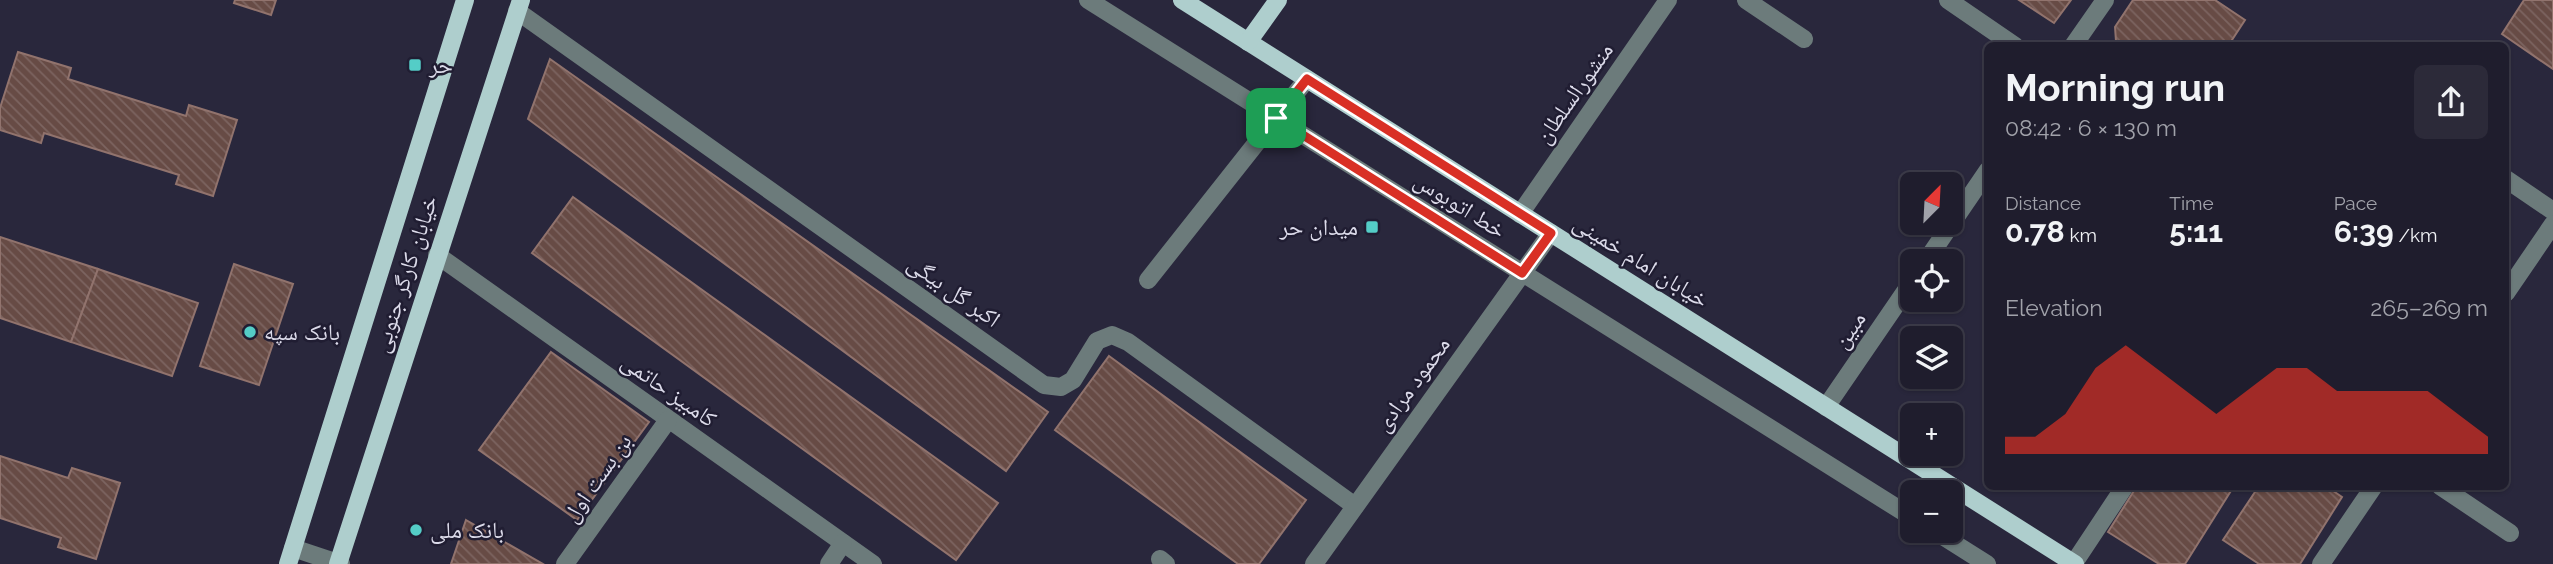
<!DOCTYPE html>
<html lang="en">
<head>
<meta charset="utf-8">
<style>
	body { margin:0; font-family:Raleway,"Noto Naskh Arabic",sans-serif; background:#2c2a39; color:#f1f3f6; height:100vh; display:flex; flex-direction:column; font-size:26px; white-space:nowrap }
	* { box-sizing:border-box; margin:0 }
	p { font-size:23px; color:#a1a2aa }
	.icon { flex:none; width:38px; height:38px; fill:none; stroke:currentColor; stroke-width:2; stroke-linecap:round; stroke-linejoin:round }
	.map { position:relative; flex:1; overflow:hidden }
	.drawer { position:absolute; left:1984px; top:42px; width:525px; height:448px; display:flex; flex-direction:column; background:#1f1d2d; border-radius:10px; box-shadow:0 2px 5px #0004,0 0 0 2px #3c3b49 }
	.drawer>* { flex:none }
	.needle { width:46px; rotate:24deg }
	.fabs { position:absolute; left:1900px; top:172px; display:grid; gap:14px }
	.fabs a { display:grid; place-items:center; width:63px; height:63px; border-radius:10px; background:#1f1d2d; box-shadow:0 2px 5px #0004,0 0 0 2px #3c3b49; font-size:35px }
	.pin { position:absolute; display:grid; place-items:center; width:60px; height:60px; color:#fff; margin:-30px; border-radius:14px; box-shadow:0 4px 10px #0006 }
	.round { display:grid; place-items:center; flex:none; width:74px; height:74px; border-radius:10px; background:#2c2a39 }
	.summary { display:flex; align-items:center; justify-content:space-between; height:119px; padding:0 21px }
	h1 { font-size:38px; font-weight:700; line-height:52px }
	.figures { display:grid; grid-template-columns:repeat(3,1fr); gap:10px; height:119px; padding:7px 21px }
	.figures div { display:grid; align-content:center }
	.figures b { font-size:30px; font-weight:700 }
	.figures small { font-size:19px; font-weight:400 }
	.figures p { font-size:19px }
	.chart { height:196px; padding:14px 21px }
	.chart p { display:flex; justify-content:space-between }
	.chart svg { width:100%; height:126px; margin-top:7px; fill:#d93025; opacity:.7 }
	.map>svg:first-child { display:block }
</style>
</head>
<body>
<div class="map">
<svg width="2553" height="564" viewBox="0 0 2553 564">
	<defs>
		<pattern id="building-back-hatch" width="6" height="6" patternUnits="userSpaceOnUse" patternTransform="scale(1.75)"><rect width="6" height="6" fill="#674b45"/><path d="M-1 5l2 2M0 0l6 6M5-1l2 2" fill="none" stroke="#7c6460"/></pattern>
	</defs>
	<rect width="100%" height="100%" fill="#29273c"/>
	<g fill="url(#building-back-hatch)" stroke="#91736d" stroke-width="2">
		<path d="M 235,0 L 276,0 L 271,15 L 234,3 Z"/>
		<path d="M 2019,0 L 2071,0 L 2054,23 Z"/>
		<path d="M 2133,0 L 2215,0 L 2245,20 L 2228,46 L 2122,46 L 2116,41 L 2115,27 Z"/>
		<path d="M 2524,0 L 2553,0 L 2553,69 L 2502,34 Z"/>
		<path d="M 18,52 L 71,68 L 68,79 L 186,116 L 189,105 L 237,120 L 213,196 L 176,184 L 179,175 L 44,133 L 41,143 L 0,130 L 0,108 Z"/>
		<path d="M 550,59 L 1048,412 L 1006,471 L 528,119 Z"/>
		<path d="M 573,197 L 998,503 L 956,560 L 532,253 Z"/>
		<path d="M 0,237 L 98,269 L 71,342 L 0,318 Z"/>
		<path d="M 234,264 L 293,284 L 259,385 L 200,366 Z"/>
		<path d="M 98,269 L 198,303 L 172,376 L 71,342 Z"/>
		<path d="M 551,352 L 649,422 L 577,520 L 479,450 Z"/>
		<path d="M 1109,356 L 1306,500 L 1259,564 L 1238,564 L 1055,430 Z"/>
		<path d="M 0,456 L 68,478 L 72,468 L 120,483 L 96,559 L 58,547 L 61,538 L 0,518 Z"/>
		<path d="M 2137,486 L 2234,486 L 2185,564 L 2159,564 L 2108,532 Z"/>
		<path d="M 2259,486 L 2326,486 L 2342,497 L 2300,564 L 2259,564 L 2223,540 Z"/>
		<path d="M 466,520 L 543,564 L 451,564 Z"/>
	</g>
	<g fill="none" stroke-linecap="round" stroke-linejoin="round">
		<g stroke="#6c7b7b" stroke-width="18">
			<path d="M 1088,0 L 1913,518"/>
			<path d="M 1746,0 L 1804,39"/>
			<path d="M 1948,0 L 2015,46"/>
			<path d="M 517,11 L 1044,385 L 1061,387 L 1073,380 L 1097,341 L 1112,335 L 1128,342 L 1355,506"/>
			<path d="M 2073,46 L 2105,0"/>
			<path d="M 2506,179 L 2553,211"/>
			<path d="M 1520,214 L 1668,0"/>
			<path d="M 437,255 L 873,564"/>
			<path d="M 1926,261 L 1988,170"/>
			<path d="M 1148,280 L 1307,79"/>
			<path d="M 2506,293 L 2553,224"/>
			<path d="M 1826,407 L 1913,280"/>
			<path d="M 2440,486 L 2510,533"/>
			<path d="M 1933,530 L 1987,564"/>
			<path d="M 293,548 L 341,564"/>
			<path d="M 1160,559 L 1166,564"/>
			<path d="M 2074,563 L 2125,486"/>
			<path d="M 565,564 L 668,420"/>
			<path d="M 829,564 L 843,543"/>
			<path d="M 1314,564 L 1551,233"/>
			<path d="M 2321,564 L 2374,486"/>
		</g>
		<g stroke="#aececd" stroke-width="18">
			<path d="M 1182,0 L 2075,564"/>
			<path d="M 1248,42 L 1278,0"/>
			<path d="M 288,564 L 465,0"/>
			<path d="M 338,564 L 521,0"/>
		</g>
	</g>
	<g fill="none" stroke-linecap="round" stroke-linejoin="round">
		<defs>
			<path id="route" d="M 1307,79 L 1551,233 L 1522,273 L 1276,118 Z"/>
		</defs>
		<use href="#route" stroke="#fff" stroke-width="14"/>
		<use href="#route" stroke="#d93025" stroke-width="9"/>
	</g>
	<g fill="#54cdc7" stroke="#201d32" stroke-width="2.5">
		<rect x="408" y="58" width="14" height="14" rx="3.5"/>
		<rect x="1365" y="220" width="14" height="14" rx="3.5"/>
		<circle cx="250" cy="332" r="7"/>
		<circle cx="416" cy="530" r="7"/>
	</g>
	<g text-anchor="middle" stroke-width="5" stroke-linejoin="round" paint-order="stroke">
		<g font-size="23" fill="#dcdbea" stroke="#201d32" text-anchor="start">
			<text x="429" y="73">حر</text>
			<text x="1358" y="235" text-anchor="end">میدان حر</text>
			<text x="264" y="340">بانک سپه</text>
			<text x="430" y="538">بانک ملی</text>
		</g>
		<g font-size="23" fill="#dcdbea" stroke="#201d32">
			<text transform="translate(1574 93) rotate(-55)" y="8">منشورالسلطان</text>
			<text transform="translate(1460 205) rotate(32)" y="8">خط اتوبوس</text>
			<text transform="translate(1641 261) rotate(32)" y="8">خیابان امام خمینی</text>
			<text transform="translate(405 274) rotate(-72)" y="8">خیابان کارگر جنوبی</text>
			<text transform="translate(954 291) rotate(35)" y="8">اکبر گل بیگی</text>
			<text transform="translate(1849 330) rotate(-56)" y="8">مبین</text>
			<text transform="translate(1412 384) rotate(-54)" y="8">محمود مرادی</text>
			<text transform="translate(669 390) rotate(35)" y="8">کامبیز حاتمی</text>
			<text transform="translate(597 478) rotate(-55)" y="8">بن بست اول</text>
		</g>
	</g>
</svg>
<div class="fabs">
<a><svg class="needle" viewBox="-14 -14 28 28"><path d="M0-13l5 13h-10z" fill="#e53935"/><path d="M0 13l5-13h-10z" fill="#a1a2aa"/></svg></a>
<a><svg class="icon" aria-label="locate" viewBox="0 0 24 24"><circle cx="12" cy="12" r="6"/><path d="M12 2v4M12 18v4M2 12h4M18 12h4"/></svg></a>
<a><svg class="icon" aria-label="layers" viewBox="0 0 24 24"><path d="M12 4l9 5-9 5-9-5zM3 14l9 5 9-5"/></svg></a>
<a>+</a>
<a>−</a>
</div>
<div class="pin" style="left:1276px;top:118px;background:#1e9e55"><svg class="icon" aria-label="arrive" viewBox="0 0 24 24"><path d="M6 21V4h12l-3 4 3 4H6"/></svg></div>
<section class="drawer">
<div class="summary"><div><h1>Morning run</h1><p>08:42 · 6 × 130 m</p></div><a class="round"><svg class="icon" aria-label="share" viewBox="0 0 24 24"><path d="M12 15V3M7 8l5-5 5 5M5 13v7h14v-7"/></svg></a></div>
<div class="figures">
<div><p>Distance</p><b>0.78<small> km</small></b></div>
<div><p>Time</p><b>5:11</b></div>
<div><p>Pace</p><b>6:39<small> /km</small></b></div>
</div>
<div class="chart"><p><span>Elevation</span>265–269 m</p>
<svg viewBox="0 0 160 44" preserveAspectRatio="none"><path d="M0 44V38L10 38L20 30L30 14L40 6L50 14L60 22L70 30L80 22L90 14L100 14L110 22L120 22L130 22L140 22L150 30L160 38V44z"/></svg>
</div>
</section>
</div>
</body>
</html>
